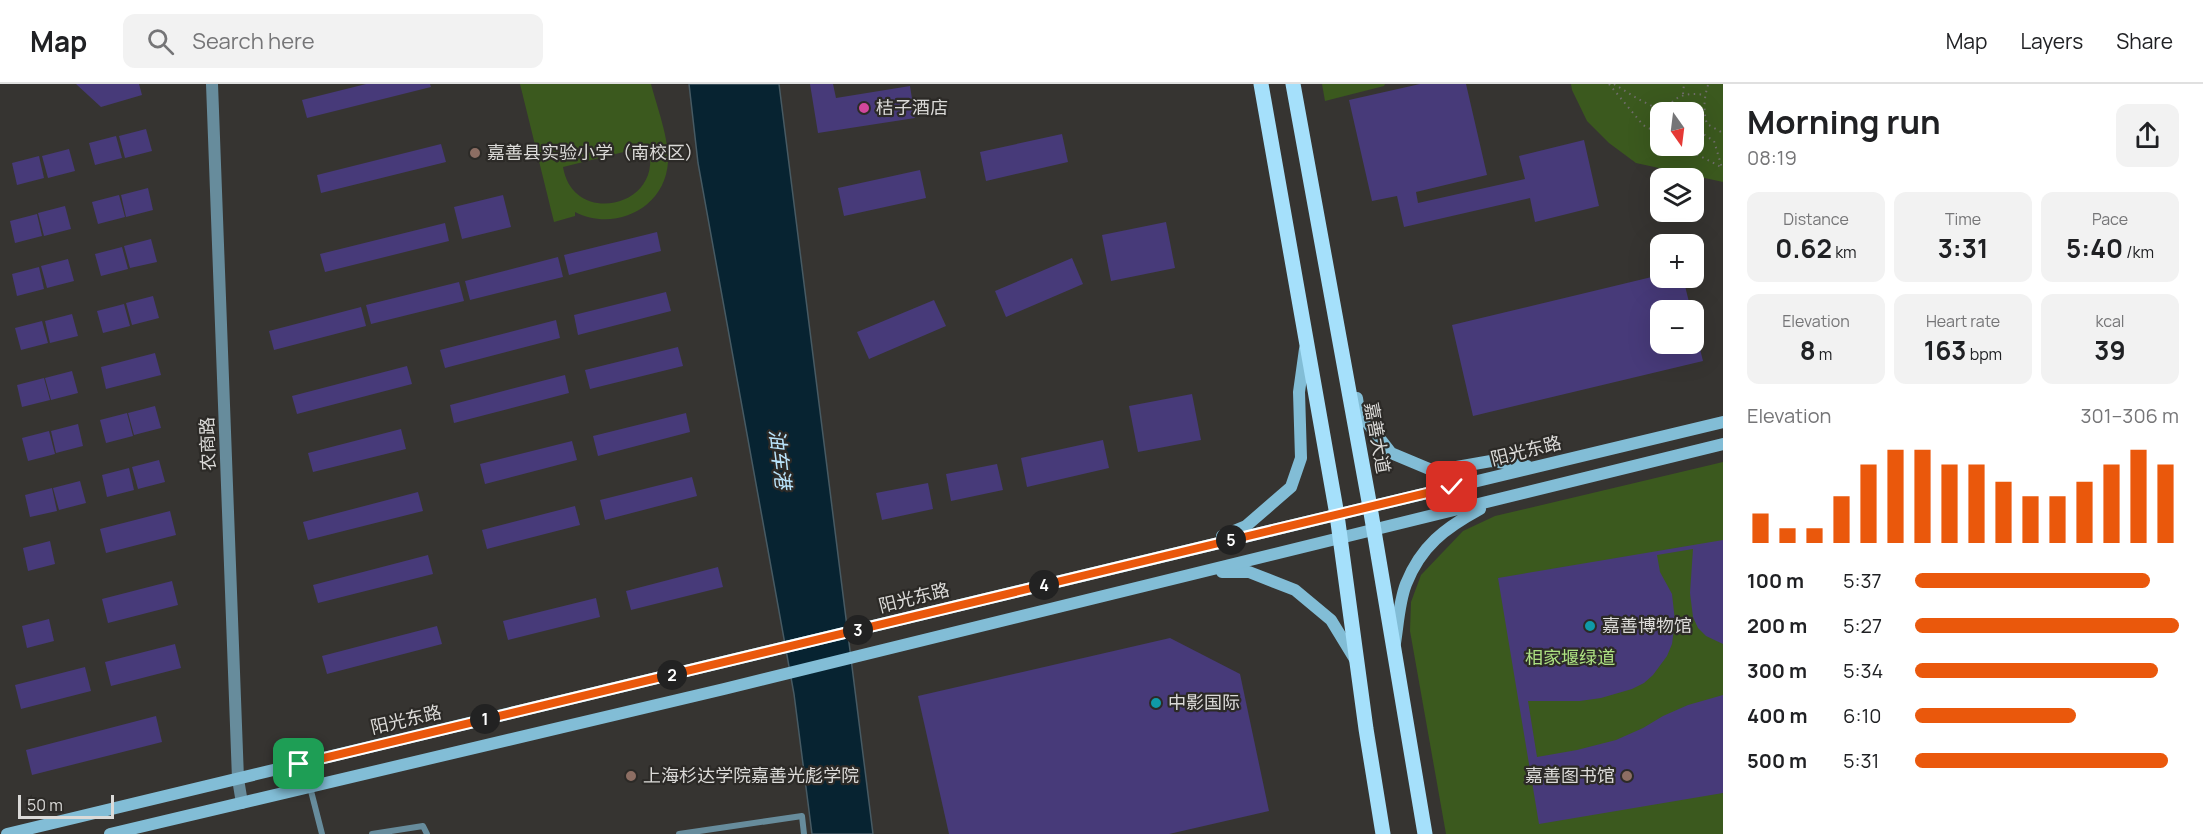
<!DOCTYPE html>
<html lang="en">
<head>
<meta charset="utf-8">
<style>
	body { margin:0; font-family:Manrope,"Noto Sans SC",sans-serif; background:#f2f2f2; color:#202124; height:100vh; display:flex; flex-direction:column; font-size:22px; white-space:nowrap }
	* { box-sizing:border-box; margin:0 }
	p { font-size:20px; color:#757577 }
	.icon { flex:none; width:33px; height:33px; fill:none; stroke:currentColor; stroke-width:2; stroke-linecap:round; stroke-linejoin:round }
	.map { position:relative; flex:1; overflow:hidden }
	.details { display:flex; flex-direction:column; background:#fff; width:480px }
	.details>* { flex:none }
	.needle { width:39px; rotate:166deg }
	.controls { position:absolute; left:1650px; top:18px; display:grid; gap:12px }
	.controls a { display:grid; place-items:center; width:54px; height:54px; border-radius:12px; background:#fff; box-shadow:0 6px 24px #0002; font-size:30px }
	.scale { position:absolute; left:18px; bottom:15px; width:96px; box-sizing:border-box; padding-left:6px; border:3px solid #dbdad8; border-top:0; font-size:16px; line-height:21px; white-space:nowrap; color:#dbdad8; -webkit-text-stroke:4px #2c2a27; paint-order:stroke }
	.pin { position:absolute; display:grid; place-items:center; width:51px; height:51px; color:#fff; margin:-26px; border-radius:12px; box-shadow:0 3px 9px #0006 }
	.km { position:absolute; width:30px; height:30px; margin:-15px; border-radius:50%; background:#222; color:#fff; font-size:16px; line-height:30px; text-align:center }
	.round { display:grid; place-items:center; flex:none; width:63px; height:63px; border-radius:12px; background:#f2f2f2 }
	.headline { display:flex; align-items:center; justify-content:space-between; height:102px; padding:0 24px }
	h1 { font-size:33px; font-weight:700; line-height:45px }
	.figures { display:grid; grid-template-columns:repeat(3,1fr); gap:9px; height:102px; padding:6px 24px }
	.figures div { display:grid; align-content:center; border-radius:12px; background:#f2f2f2; text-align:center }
	.figures b { font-size:26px; font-weight:700 }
	.figures small { font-size:16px; font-weight:400 }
	.figures p { font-size:16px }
	.chart { height:168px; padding:12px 24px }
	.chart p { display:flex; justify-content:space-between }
	.chart svg { width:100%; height:108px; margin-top:6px; stroke:#ea580c; stroke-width:6 }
	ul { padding:0 24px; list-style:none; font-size:20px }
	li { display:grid; grid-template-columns:96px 72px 1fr; align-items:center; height:45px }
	li i { height:15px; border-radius:8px; background:#ea580c }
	header { display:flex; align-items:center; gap:36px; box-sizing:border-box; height:84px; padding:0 30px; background:#fff; border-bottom:2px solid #e0e0e0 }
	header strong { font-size:28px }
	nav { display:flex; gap:33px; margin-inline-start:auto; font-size:21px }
	.search { width:420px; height:54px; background:#f2f2f2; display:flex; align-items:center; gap:15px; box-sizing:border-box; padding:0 21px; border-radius:12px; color:#757577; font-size:22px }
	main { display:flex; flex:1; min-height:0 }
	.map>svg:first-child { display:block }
</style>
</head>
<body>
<header>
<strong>Map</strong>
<div class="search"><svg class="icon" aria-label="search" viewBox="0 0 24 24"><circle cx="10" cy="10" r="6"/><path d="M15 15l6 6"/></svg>Search here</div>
<nav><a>Map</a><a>Layers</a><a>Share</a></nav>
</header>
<main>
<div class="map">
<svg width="1723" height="750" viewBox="0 0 1723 750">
	<rect width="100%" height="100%" fill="#363431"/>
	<g fill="#3b591e" fill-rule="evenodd">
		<path d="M 520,0 L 651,0 C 657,23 669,54 668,78 C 665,125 614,148 575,128 L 575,132 L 554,138 ZM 648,62 C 666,123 573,144 563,83 Z"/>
		<path d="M 1322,0 L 1385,0 L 1384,2 L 1325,17 Z"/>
		<path d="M 1571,0 L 1723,0 L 1723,98 L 1636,79 L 1609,59 L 1587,37 L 1572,6 ZM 1660,28 L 1694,28 L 1694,62 L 1660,62 Z"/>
		<path d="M 1723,378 L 1723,750 L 1446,750 L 1410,547 L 1411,518 L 1421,491 L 1463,447 L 1495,432 Z"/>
	</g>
	<path fill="#072331" stroke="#475a63" stroke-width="1.5" d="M 689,0 L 779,0 L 873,750 L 812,750 L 794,610 L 698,79 Z"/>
	<g fill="#473a79">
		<path d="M 76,0 L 139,0 L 142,11 L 101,23 Z"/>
		<path d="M 366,0 L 430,0 L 431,3 L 307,34 L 302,16 Z"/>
		<path d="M 810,0 L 833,0 L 836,14 L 910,2 L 915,34 L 818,49 Z"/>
		<path d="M 1420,0 L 1466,0 L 1487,91 L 1416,108 L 1418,119 L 1525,95 L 1519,72 L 1584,56 L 1599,122 L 1535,138 L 1530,114 L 1404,143 L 1397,112 L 1372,117 L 1349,16 Z"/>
		<path d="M 146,45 L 152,67 L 125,74 L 119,52 Z"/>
		<path d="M 1062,50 L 1068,78 L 986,97 L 980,68 Z"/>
		<path d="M 116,52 L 122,74 L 95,81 L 89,59 Z"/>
		<path d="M 441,60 L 446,78 L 321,109 L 317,91 Z"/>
		<path d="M 69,65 L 75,87 L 48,94 L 42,72 Z"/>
		<path d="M 39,72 L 44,94 L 17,101 L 12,79 Z"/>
		<path d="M 920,86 L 926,114 L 844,132 L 838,104 Z"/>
		<path d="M 148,104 L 153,126 L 126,133 L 121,111 Z"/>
		<path d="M 119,111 L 125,133 L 98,140 L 92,118 Z"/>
		<path d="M 503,111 L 511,143 L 462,155 L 454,123 Z"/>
		<path d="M 65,122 L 71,145 L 44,152 L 38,129 Z"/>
		<path d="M 37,130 L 42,152 L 15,159 L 10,137 Z"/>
		<path d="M 1166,138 L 1175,184 L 1111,197 L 1102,151 Z"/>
		<path d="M 445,139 L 449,157 L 325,188 L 320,170 Z"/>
		<path d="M 657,148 L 661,167 L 569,191 L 564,171 Z"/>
		<path d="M 151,155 L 157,178 L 130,184 L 124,162 Z"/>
		<path d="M 122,163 L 128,185 L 101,192 L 95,170 Z"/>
		<path d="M 558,173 L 563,193 L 470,216 L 465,197 Z"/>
		<path d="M 1072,174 L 1083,200 L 1006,233 L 995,207 Z"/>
		<path d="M 68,175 L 74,197 L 47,204 L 41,182 Z"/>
		<path d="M 39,183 L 44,205 L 17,212 L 12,190 Z"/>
		<path d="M 1660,191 L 1660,194 L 1683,194 L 1691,226 L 1660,226 L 1660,260 L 1694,260 L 1694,241 L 1703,277 L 1473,332 L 1452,241 Z"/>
		<path d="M 459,198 L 464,217 L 371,240 L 366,221 Z"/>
		<path d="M 666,208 L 671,227 L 578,251 L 574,231 Z"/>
		<path d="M 153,212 L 159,234 L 132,241 L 126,219 Z"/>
		<path d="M 934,216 L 946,242 L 869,275 L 857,248 Z"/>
		<path d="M 124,220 L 130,242 L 103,249 L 97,227 Z"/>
		<path d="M 361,223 L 366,242 L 274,266 L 269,247 Z"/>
		<path d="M 72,230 L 78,252 L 50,259 L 45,237 Z"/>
		<path d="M 556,236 L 560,254 L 445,284 L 440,266 Z"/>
		<path d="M 42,237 L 48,259 L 21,266 L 15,244 Z"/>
		<path d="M 678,263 L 683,282 L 590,305 L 585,286 Z"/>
		<path d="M 155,269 L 161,291 L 106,305 L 101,283 Z"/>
		<path d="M 407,282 L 412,300 L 297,330 L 292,312 Z"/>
		<path d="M 72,287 L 78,309 L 51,316 L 45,294 Z"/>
		<path d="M 565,291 L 569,309 L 454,339 L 450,321 Z"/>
		<path d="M 44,294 L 50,316 L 22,323 L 17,301 Z"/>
		<path d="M 1192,310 L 1201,356 L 1138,368 L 1129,322 Z"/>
		<path d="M 155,322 L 161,344 L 134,351 L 128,329 Z"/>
		<path d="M 127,329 L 133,352 L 106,359 L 100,336 Z"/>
		<path d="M 686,329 L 690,348 L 598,372 L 593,352 Z"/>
		<path d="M 78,340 L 83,362 L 56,369 L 51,347 Z"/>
		<path d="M 401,345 L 406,365 L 313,388 L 308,369 Z"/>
		<path d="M 49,347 L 55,370 L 28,377 L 22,354 Z"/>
		<path d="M 1103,356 L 1109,384 L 1027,403 L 1021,374 Z"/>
		<path d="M 572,357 L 577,376 L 485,400 L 480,380 Z"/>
		<path d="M 159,376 L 165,398 L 138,405 L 132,383 Z"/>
		<path d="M 997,380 L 1003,406 L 951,417 L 946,390 Z"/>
		<path d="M 129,384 L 134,406 L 107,413 L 102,391 Z"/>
		<path d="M 692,393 L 697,412 L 605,436 L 600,416 Z"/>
		<path d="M 80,397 L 86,419 L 59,426 L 53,404 Z"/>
		<path d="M 928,399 L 933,425 L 882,436 L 876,409 Z"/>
		<path d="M 52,404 L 57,427 L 30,433 L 25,411 Z"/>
		<path d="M 418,408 L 423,427 L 308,456 L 303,438 Z"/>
		<path d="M 575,422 L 580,441 L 487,465 L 482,446 Z"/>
		<path d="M 170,427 L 176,451 L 106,469 L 100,445 Z"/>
		<path d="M 1723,456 L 1723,560 L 1706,552 L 1698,544 L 1693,533 L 1690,509 L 1693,465 L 1657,471 L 1660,488 L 1672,510 L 1675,537 L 1672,560 L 1667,572 L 1653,591 L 1644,599 L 1632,605 L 1601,614 L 1580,617 L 1528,617 L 1537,673 L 1577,666 L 1616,656 L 1643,644 L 1663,632 L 1688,621 L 1723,611 L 1723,709 L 1539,740 L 1498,494 Z"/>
		<path d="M 50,457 L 55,480 L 28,487 L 23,464 Z"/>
		<path d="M 428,471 L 433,490 L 318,519 L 313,501 Z"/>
		<path d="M 718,483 L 723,503 L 631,526 L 626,507 Z"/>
		<path d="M 172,497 L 178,521 L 108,539 L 102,515 Z"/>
		<path d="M 596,514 L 600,533 L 508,556 L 503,537 Z"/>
		<path d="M 49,535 L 54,557 L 27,564 L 22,542 Z"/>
		<path d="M 437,542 L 442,560 L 327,590 L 322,572 Z"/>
		<path d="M 1170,554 L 1240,590 L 1269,727 L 1169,750 L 949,750 L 918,612 Z"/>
		<path d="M 175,560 L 181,584 L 111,602 L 105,578 Z"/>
		<path d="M 85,583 L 91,607 L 21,625 L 15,601 Z"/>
		<path d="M 156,632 L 162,658 L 32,691 L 26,666 Z"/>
	</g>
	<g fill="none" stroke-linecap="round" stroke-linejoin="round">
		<g stroke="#6f6d6a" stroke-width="2" stroke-dasharray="1.5 4.5" stroke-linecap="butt">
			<path d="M 1609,0 L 1643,41 L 1660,50"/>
			<path d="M 1614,0 L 1638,15 L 1664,28"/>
			<path d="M 1708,1 C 1704,14 1703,27 1707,40 L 1723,49"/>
			<path d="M 1683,10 L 1684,0"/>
			<path d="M 1665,28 C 1674,11 1687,8 1705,11"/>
			<path d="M 1694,44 L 1714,57 L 1722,84"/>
			<path d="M 1681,62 L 1721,83"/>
		</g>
		<g stroke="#678c9c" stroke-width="6">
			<path d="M 310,703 L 322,750"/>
			<path d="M 372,750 L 423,742 L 427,750"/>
			<path d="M 679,750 L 802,732 L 804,750"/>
		</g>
		<path stroke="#678c9c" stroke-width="12" d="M 212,0 L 238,695 L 242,719"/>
		<g stroke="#82bdd6" stroke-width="12">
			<path d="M 1357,314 L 1359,328 L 1391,369 L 1434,387 L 1491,377 L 1527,382"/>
			<path d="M 1222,452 L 1246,442 L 1291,403 L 1301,374 L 1299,308 L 1305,265"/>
			<path d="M 1222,488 L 1249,488 L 1295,506 L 1331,536 L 1356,577"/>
			<path d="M 1395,559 C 1398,541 1399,518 1406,500 C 1421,462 1445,444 1480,425"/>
			<path d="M 7,750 L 1723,338"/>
			<path d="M 110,750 L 724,605 L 1723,360"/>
		</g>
		<g stroke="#a5e0fb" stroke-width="15">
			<path d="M 1261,0 L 1337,431 L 1366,645 L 1383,750"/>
			<path d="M 1293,0 L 1370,423 L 1425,750"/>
		</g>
	</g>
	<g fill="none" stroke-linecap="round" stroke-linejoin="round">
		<defs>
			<path id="route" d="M 299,680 L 1452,403"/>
		</defs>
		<use href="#route" stroke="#fff" stroke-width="12"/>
		<use href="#route" stroke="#ea580c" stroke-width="8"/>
	</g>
	<circle fill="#d1479c" stroke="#2c2a27" stroke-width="2" cx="864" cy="24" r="6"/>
	<g fill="#8d6e63" stroke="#2c2a27" stroke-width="2">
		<circle cx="475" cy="69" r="6"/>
		<circle cx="631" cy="692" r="6"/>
		<circle cx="1627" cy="692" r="6"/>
	</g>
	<g fill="#0f9aa8" stroke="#2c2a27" stroke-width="2">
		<circle cx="1590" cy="542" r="6"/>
		<circle cx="1156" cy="619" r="6"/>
	</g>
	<g text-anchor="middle" stroke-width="4.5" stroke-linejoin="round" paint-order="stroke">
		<g font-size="18" fill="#dbdad8" stroke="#2c2a27" text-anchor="start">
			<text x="876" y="30">桔子酒店</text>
			<text x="487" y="75">嘉善县实验小学（南校区）</text>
			<text x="1602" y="548">嘉善博物馆</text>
			<text x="1168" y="625">中影国际</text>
			<text x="643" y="698">上海杉达学院嘉善光彪学院</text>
			<text x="1615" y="698" text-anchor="end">嘉善图书馆</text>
		</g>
		<g font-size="18" fill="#dbdad8" stroke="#2c2a27">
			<text transform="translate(1377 354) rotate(80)" y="6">嘉善大道</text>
			<text transform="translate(208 360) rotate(-92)" y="6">农商路</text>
			<text transform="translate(1526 367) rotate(-14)" y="6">阳光东路</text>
			<text transform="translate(914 514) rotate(-14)" y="6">阳光东路</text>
			<text transform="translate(406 636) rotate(-13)" y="6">阳光东路</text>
		</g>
		<g font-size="18" fill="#ade182" stroke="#2c2a27">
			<text x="1570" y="580">相家堰绿道</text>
		</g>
		<g font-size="20" font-style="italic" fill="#bae4fb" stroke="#2c2a27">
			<text transform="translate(780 375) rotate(83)" y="7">油车港</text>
		</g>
	</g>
</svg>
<div class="controls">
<a><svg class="needle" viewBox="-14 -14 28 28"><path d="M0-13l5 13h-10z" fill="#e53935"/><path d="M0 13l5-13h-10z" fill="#757577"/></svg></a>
<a><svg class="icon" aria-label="layers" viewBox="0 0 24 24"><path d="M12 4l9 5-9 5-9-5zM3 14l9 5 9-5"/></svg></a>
<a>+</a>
<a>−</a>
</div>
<div class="scale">50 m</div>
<div class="pin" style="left:299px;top:680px;background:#1e9e55"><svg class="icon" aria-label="arrive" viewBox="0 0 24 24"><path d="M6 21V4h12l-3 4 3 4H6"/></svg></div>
<div class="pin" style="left:1452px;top:403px;background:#d93025"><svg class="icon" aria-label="check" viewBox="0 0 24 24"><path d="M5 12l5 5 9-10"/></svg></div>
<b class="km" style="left:485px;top:635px">1</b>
<b class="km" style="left:672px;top:591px">2</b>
<b class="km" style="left:858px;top:546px">3</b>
<b class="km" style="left:1044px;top:501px">4</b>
<b class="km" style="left:1231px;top:456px">5</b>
</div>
<section class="details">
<div class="headline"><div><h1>Morning run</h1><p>08:19</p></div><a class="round"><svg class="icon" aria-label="share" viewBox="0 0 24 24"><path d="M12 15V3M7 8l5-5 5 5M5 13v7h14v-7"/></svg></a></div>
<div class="figures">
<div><p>Distance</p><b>0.62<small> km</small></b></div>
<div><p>Time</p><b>3:31</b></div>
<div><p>Pace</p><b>5:40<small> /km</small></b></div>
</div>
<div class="figures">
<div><p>Elevation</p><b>8<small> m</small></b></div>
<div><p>Heart rate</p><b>163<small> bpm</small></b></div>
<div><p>kcal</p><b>39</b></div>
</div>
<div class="chart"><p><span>Elevation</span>301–306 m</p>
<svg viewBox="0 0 160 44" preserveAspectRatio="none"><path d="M5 44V32M15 44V38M25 44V38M35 44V25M45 44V12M55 44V6M65 44V6M75 44V12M85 44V12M95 44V19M105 44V25M115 44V25M125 44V19M135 44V12M145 44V6M155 44V12"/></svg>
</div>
<ul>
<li><b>100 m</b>5:37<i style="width:89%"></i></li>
<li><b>200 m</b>5:27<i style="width:100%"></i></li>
<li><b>300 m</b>5:34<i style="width:92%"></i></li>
<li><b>400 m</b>6:10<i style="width:61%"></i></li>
<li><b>500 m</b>5:31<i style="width:96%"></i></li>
</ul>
</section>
</main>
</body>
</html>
